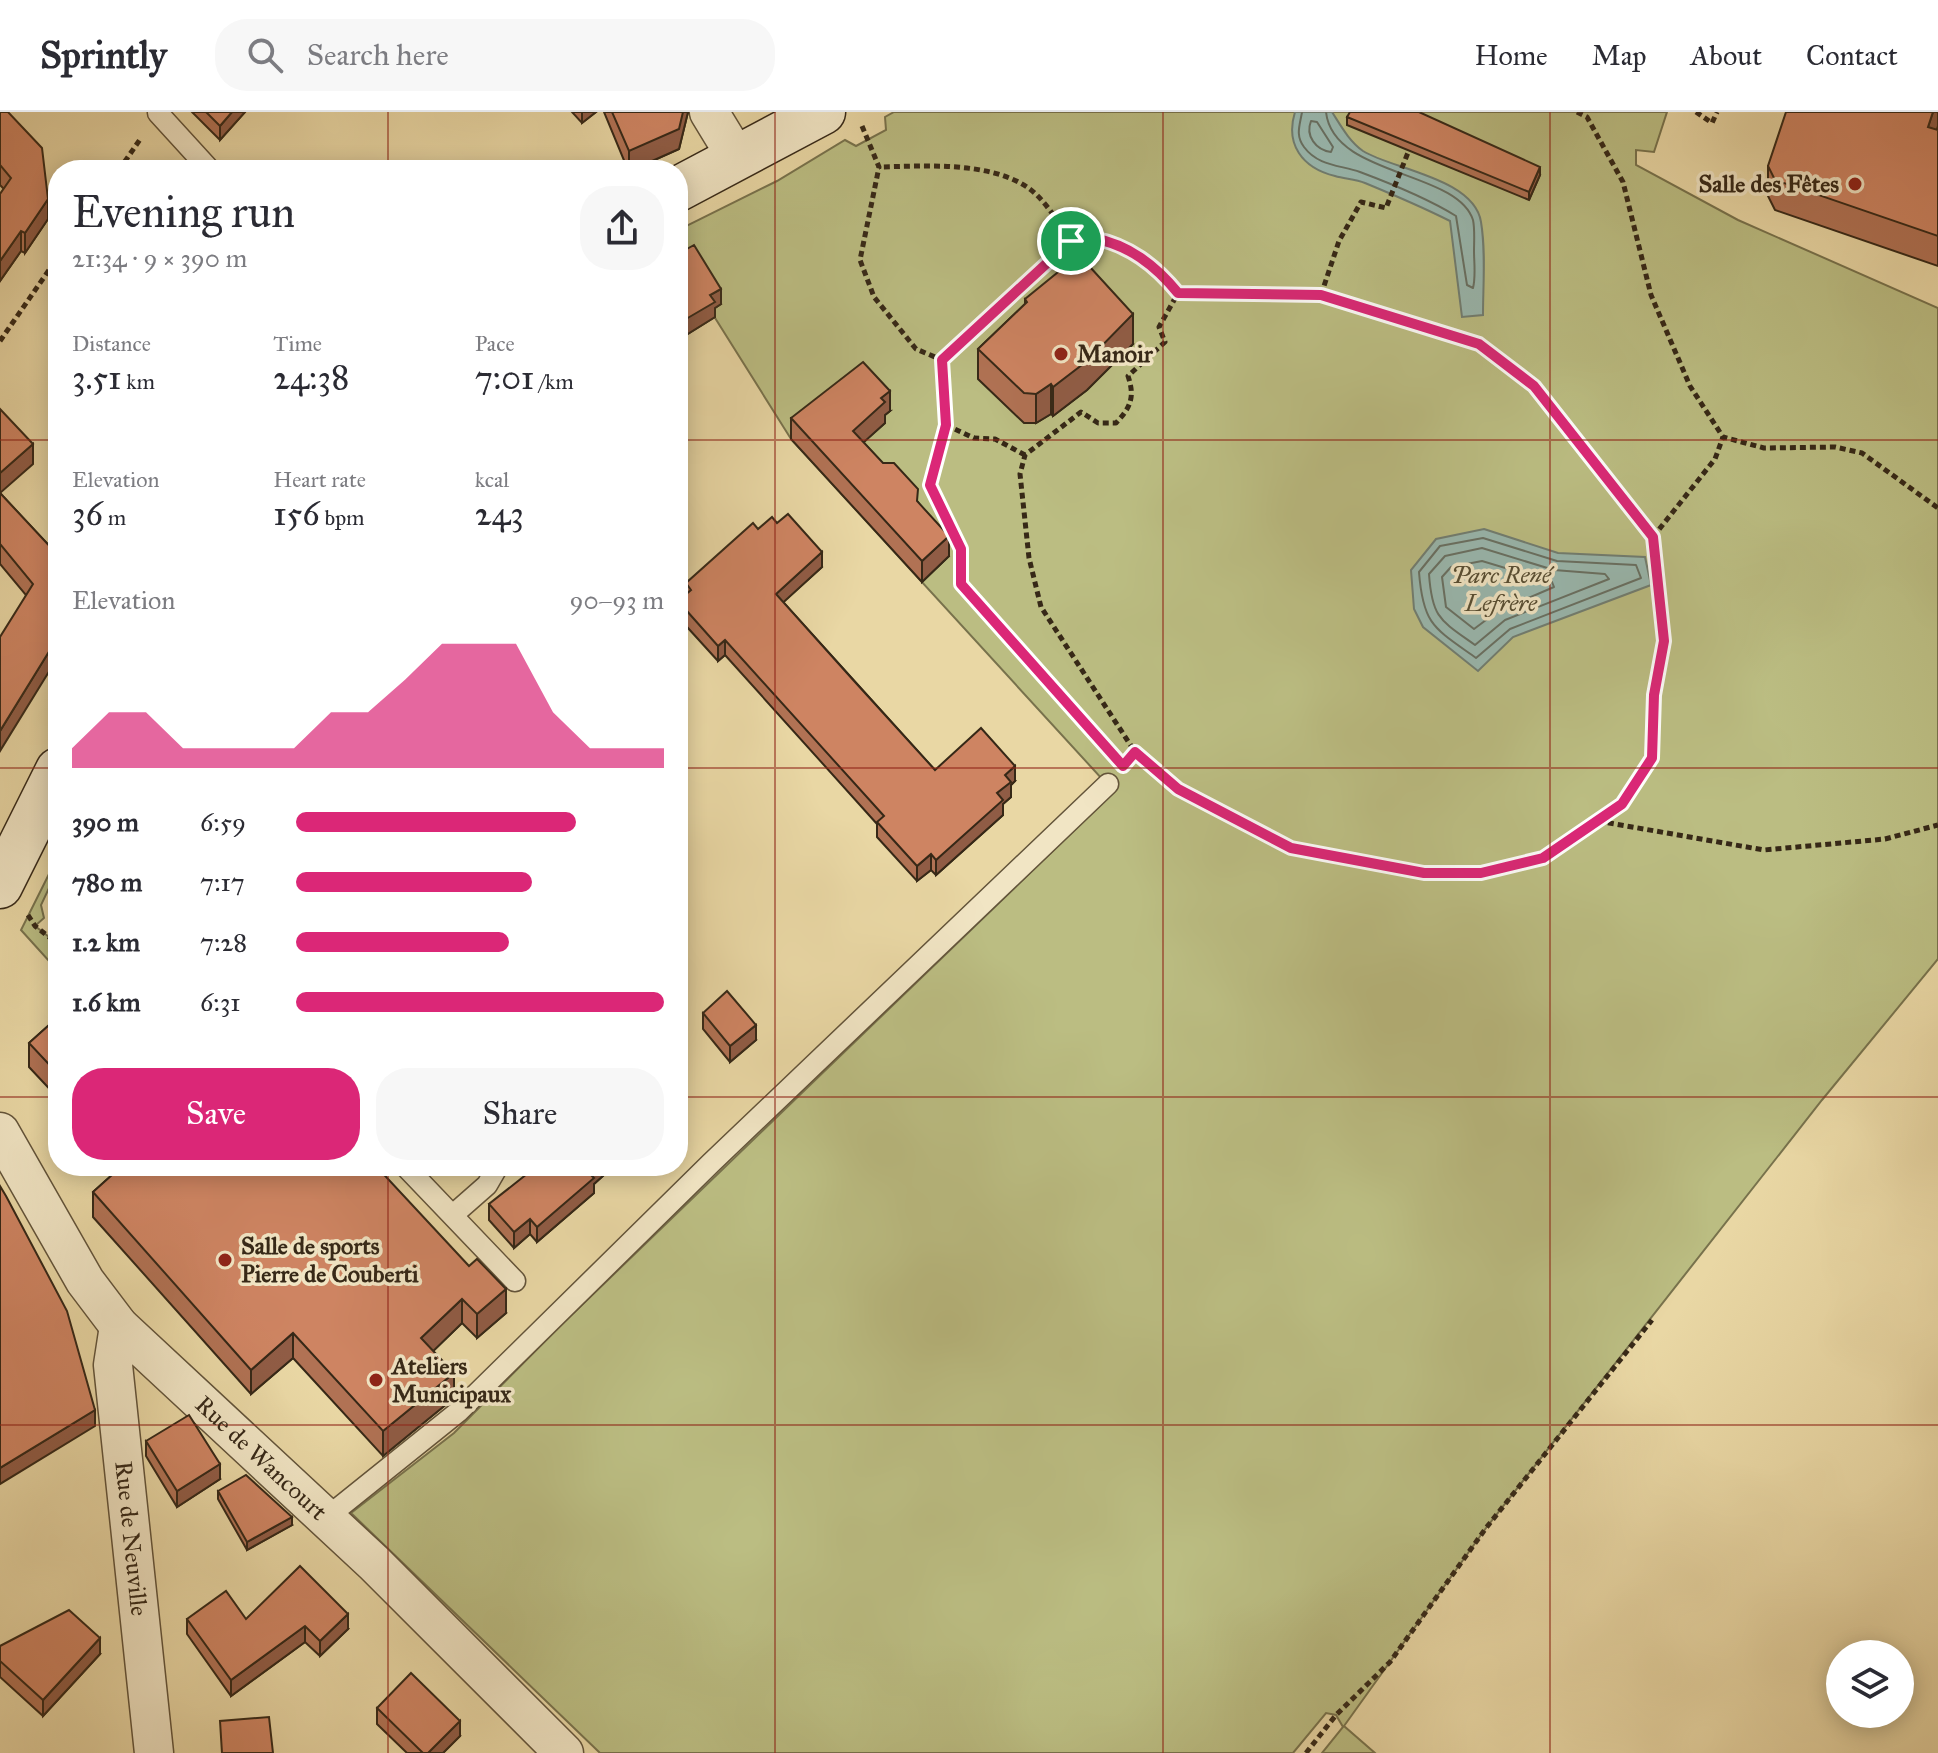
<!DOCTYPE html>
<html lang="en">
<head>
<meta charset="utf-8">
<style>
	body { margin:0; font-family:"IM FELL Great Primer",serif; background:#f7f7f7; color:#2b2b33; height:100vh; display:flex; flex-direction:column; font-size:30px; white-space:nowrap }
	* { box-sizing:border-box; margin:0 }
	p { font-size:26px; color:#7c7c81 }
	.icon { flex:none; width:44px; height:44px; fill:none; stroke:currentColor; stroke-width:2; stroke-linecap:round; stroke-linejoin:round }
	.map { position:relative; flex:1; overflow:hidden }
	.sheet { position:absolute; left:48px; top:48px; width:640px; height:1016px; display:flex; flex-direction:column; background:#fff; border-radius:32px; box-shadow:0 4px 20px #0003 }
	.sheet>* { flex:none }
	.controls { position:absolute; left:1826px; top:1528px; display:grid; gap:16px }
	.controls a { display:grid; place-items:center; width:88px; height:88px; border-radius:50%; background:#fff; box-shadow:0 4px 20px #0003; font-size:40px }
	.pin { position:absolute; display:grid; place-items:center; width:68px; height:68px; color:#fff; margin:-34px; border:4px solid #fff; border-radius:50%; box-shadow:0 2px 8px #0007 }
	.round { display:grid; place-items:center; flex:none; width:84px; height:84px; border-radius:32px; background:#f7f7f7 }
	.overview { display:flex; align-items:center; justify-content:space-between; height:136px; padding:0 24px }
	h1 { font-size:44px; font-weight:600; line-height:60px }
	.stats { display:grid; grid-template-columns:repeat(3,1fr); gap:12px; height:136px; padding:8px 24px }
	.stats div { display:grid; align-content:center }
	.stats b { font-size:34px; font-weight:600 }
	.stats small { font-size:22px; font-weight:400 }
	.stats p { font-size:22px }
	.chart { height:224px; padding:16px 24px }
	.chart p { display:flex; justify-content:space-between }
	.chart svg { width:100%; height:144px; margin-top:8px; fill:#db2777; opacity:.7 }
	.button { display:flex; gap:16px; margin-top:auto; padding:16px 24px }
	.button a { flex:1; height:92px; border-radius:32px; background:#db2777; color:#fff; font-size:32px; font-weight:600; line-height:92px; text-align:center }
	.button a+a { background:#f7f7f7; color:#2b2b33 }
	ul { padding:0 24px; list-style:none; font-size:26px }
	li { display:grid; grid-template-columns:128px 96px 1fr; align-items:center; height:60px }
	li i { height:20px; border-radius:10px; background:#db2777 }
	header { display:flex; align-items:center; gap:48px; box-sizing:border-box; height:112px; padding:0 40px; background:#fff; border-bottom:2px solid #e1e1e2 }
	header strong { font-size:38px }
	nav { display:flex; gap:44px; margin-inline-start:auto; font-size:28px }
	.search { width:560px; height:72px; background:#f7f7f7; display:flex; align-items:center; gap:20px; box-sizing:border-box; padding:0 28px; border-radius:32px; color:#7c7c81; font-size:30px }
	.map>svg:first-child { display:block }
</style>
</head>
<body>
<header>
<strong>Sprintly</strong>
<div class="search"><svg class="icon" aria-label="search" viewBox="0 0 24 24"><circle cx="10" cy="10" r="6"/><path d="M15 15l6 6"/></svg>Search here</div>
<nav><a>Home</a><a>Map</a><a>About</a><a>Contact</a></nav>
</header>
<div class="map">
<svg width="1938" height="1641" viewBox="0 0 1938 1641">
	<rect width="100%" height="100%" fill="#e9d7a4"/>
	<filter id="stains"><feTurbulence type="fractalNoise" baseFrequency=".0025" numOctaves="4"/><feColorMatrix values="0 0 0 0 .2 0 0 0 0 .09 0 0 0 0 .02 0 0 0 .5 -.17"/></filter>
	<radialGradient id="worn" r=".72"><stop offset=".6" stop-color="#630" stop-opacity="0"/><stop offset="1" stop-color="#630" stop-opacity=".3"/></radialGradient>
	<g fill="#bbbd82" stroke="#78724c" stroke-width="2">
		<path d="M 894,0 L 1667,0 L 1654,40 L 1636,38 L 1636,53 L 1738,108 L 1938,196 L 1938,847 L 1822,988 L 1486,1416 L 1344,1614 L 1375,1641 L 1322,1641 L 1343,1615 L 1336,1603 L 1326,1601 L 1293,1641 L 600,1641 L 351,1401 L 454,1321 L 558,1216 L 1114,680 L 791,327 L 678,147 L 678,118 L 777,69 L 845,28 L 856,34 L 886,18 L 885,5 Z"/>
		<path d="M 58,744 L 58,757 L 41,793 L 44,806 L 35,814 L 58,832 L 58,859 L 21,818 Z"/>
	</g>
	<g fill="#99b8af" stroke="#717e72" stroke-width="2">
		<path d="M 1295,0 L 1332,0 C 1341,14 1349,29 1363,39 C 1391,57 1474,66 1481,110 C 1486,140 1483,173 1483,203 L 1462,205 L 1450,109 C 1422,95 1394,83 1365,71 C 1355,67 1345,67 1335,64 C 1302,56 1285,32 1295,0 Z"/>
		<path d="M 1484,417 L 1558,441 L 1645,445 L 1651,473 L 1513,525 L 1478,559 L 1423,515 L 1414,497 L 1411,458 L 1436,427 Z"/>
	</g>
	<g fill="none" stroke-linecap="round" stroke-linejoin="round">
		<g stroke="#687063" stroke-width="2">
			<path d="M 1302,0 C 1300,13 1295,23 1304,35 C 1318,54 1340,53 1360,60 C 1392,72 1427,86 1456,104 L 1467,173 L 1473,176 C 1476,164 1474,151 1474,139 C 1474,130 1475,117 1473,108 C 1457,58 1333,65 1326,0"/>
			<path d="M 1311,9 L 1317,10 L 1333,35 L 1331,40 C 1316,38 1305,24 1311,9 Z"/>
			<path d="M 1483,426 L 1557,449 L 1636,453 L 1641,466 L 1510,517 L 1476,546 C 1434,516 1423,513 1419,460 L 1440,434 Z"/>
			<path d="M 1482,436 L 1554,458 L 1605,462 L 1609,467 L 1505,508 L 1475,533 C 1440,508 1432,506 1429,462 L 1445,444 Z"/>
			<path d="M 1482,449 L 1552,470 L 1554,475 L 1498,499 L 1474,517 L 1446,495 L 1442,465 L 1451,455 Z"/>
		</g>
		<defs>
			<g id="lane">
				<path d="M 158,1 L 210,58"/>
				<path d="M 405,1054 L 515,1169"/>
				<path d="M 454,1102 L 487,1073 L 498,1054"/>
				<path d="M 326,1406 L 458,1300 L 711,1051 L 1108,672"/>
			</g>
			<g id="street">
				<path d="M 709,0 L 737,46"/>
				<path id="s1" d="M 0,1020 L 85,1169 L 119,1214 L 374,1451 L 564,1641"/>
				<path id="s2" d="M 119,1214 L 113,1253 L 154,1641"/>
			</g>
			<g id="secondary">
				<path d="M 678,77 L 823,0"/>
				<path d="M 0,774 L 58,658"/>
			</g>
		</defs>
		<use href="#lane" stroke="#63543a" stroke-width="23"/>
		<use href="#street" stroke="#63543a" stroke-width="41"/>
		<use href="#secondary" stroke="#362817" stroke-width="47"/>
		<g stroke="#362817" stroke-width="5" stroke-dasharray="6 4" stroke-linecap="butt">
			<path d="M 1577,0 L 1587,5 L 1623,70 L 1651,183 L 1690,274 L 1723,325 L 1764,336 L 1835,335 L 1862,341 L 1938,396"/>
			<path d="M 1696,0 L 1712,11 L 1717,0"/>
			<path d="M 862,14 L 879,55 L 860,148 L 874,185 L 916,237 L 942,248 L 1071,129 C 1059,112 1045,87 1027,75 C 987,49 924,54 879,55"/>
			<path d="M 119,58 L 141,26"/>
			<path d="M 1071,129 C 1117,124 1149,146 1178,181 L 1321,183 L 1479,232 L 1534,274 L 1653,425 L 1664,529 L 1654,583 L 1652,646 L 1622,692 L 1543,746 L 1481,761 L 1424,761 L 1291,736 L 1178,677 L 1135,640"/>
			<path d="M 1321,183 L 1339,129 L 1361,90 L 1386,96 L 1411,33"/>
			<path d="M 0,229 L 58,145"/>
			<path d="M 942,248 L 946,313 L 930,373 L 961,437 L 961,472 L 1115,644"/>
			<path d="M 946,313 L 974,326 L 995,327 L 1025,343"/>
			<path d="M 1653,425 L 1715,347 L 1723,325"/>
			<path d="M 1124,653 L 1135,640 L 1041,495 L 1029,446 L 1020,362 L 1025,343 L 1081,300 L 1098,311 L 1116,311 C 1131,295 1135,285 1128,264 L 1165,230 L 1159,215 L 1178,181"/>
			<path d="M 1598,709 L 1764,738 L 1885,727 L 1938,713"/>
			<path d="M 28,803 L 35,814 L 58,832"/>
			<path d="M 1306,1641 L 1336,1603 L 1390,1550 L 1486,1416 L 1652,1208"/>
		</g>
		<use href="#lane" stroke="#f1e5c4" stroke-width="20"/>
		<use href="#street" stroke="#f1e5c4" stroke-width="38"/>
		<use href="#secondary" stroke="#f1e5c4" stroke-width="44"/>
	</g>
	<g fill="#b17254" stroke="#362817" stroke-width="2">
		<path d="M 0,0 L 48,107 L 25,141 L 21,139 L 0,169 L 0,82 L 4,77 L 0,73 Z"/>
		<path d="M 192,0 L 245,0 L 220,28 Z"/>
		<path d="M 572,0 L 596,0 L 582,11 Z"/>
		<path d="M 604,0 L 688,0 L 679,37 L 632,58 L 628,58 Z"/>
		<path d="M 1347,5 L 1540,63 L 1529,88 L 1347,13 Z"/>
		<path d="M 1937,18 L 1938,18 L 1938,154 L 1775,98 L 1768,84 L 1768,54 Z"/>
		<path d="M 678,142 L 721,192 L 715,196 L 715,205 L 686,223 L 678,209 Z"/>
		<path d="M 1025,187 L 1133,232 L 1087,278 L 1053,304 L 1051,302 L 1036,311 L 1024,311 L 978,267 L 978,237 L 1025,192 Z"/>
		<path d="M 890,299 L 885,303 L 885,311 L 863,330 L 918,390 L 949,444 L 922,470 L 791,327 L 791,306 Z"/>
		<path d="M 58,328 L 58,356 L 54,352 L 54,332 Z"/>
		<path d="M 0,381 L 56,441 L 15,613 L 26,483 L 0,452 Z"/>
		<path d="M 777,411 L 822,455 L 783,490 L 935,658 L 1015,669 L 1011,673 L 1011,685 L 1003,692 L 1003,703 L 936,763 L 931,758 L 917,769 L 877,725 L 877,712 L 725,543 L 718,549 L 678,505 L 678,489 L 686,482 L 686,471 L 758,417 Z"/>
		<path d="M 703,901 L 756,928 L 730,950 L 703,917 Z"/>
		<path d="M 58,905 L 58,986 L 29,955 L 29,931 Z"/>
		<path d="M 122,1054 L 506,1201 L 477,1226 L 462,1211 L 433,1239 L 454,1286 L 383,1344 L 293,1246 L 251,1282 L 93,1105 L 93,1080 Z"/>
		<path d="M 605,1054 L 605,1062 L 594,1072 L 594,1081 L 537,1130 L 530,1122 L 514,1136 L 489,1108 L 489,1092 Z"/>
		<path d="M 146,1329 L 220,1367 L 177,1395 L 146,1344 Z"/>
		<path d="M 218,1379 L 292,1413 L 247,1438 L 218,1387 Z"/>
		<path d="M 187,1507 L 246,1507 L 348,1517 L 320,1544 L 305,1530 L 231,1584 L 187,1522 Z"/>
		<path d="M 0,1534 L 100,1542 L 43,1604 L 0,1565 Z"/>
		<path d="M 377,1596 L 460,1624 L 443,1641 L 407,1641 L 377,1612 Z"/>
	</g>
	<g fill="#905c45" stroke="#362817" stroke-width="2">
		<path d="M 232,0 L 245,0 L 220,28 L 220,14 Z"/>
		<path d="M 582,0 L 596,0 L 582,11 Z"/>
		<path d="M 683,0 L 688,0 L 679,37 L 632,58 L 629,58 L 629,39 Z"/>
		<path d="M 1933,0 L 1938,0 L 1938,14 L 1928,45 L 1928,15 Z"/>
		<path d="M 1540,55 L 1540,63 L 1529,88 L 1529,80 Z"/>
		<path d="M 48,87 L 48,107 L 25,141 L 25,121 Z"/>
		<path d="M 21,119 L 21,139 L 0,169 L 0,149 Z"/>
		<path d="M 721,177 L 721,192 L 715,196 L 715,205 L 686,223 L 686,207 L 710,183 Z"/>
		<path d="M 1133,202 L 1133,232 L 1087,278 L 1053,304 L 1053,275 Z"/>
		<path d="M 1051,272 L 1051,302 L 1036,311 L 1036,282 Z"/>
		<path d="M 890,279 L 890,299 L 885,303 L 885,311 L 853,340 L 853,319 L 881,286 Z"/>
		<path d="M 33,332 L 33,352 L 0,381 L 0,361 Z"/>
		<path d="M 949,424 L 949,444 L 922,470 L 922,449 Z"/>
		<path d="M 822,440 L 822,455 L 776,497 L 776,482 Z"/>
		<path d="M 58,525 L 58,545 L 0,639 L 0,619 Z"/>
		<path d="M 725,528 L 725,543 L 718,549 L 718,534 Z"/>
		<path d="M 1015,654 L 1015,669 L 1011,673 L 1011,685 L 1003,692 L 1003,703 L 936,763 L 936,748 L 997,681 L 1005,663 Z"/>
		<path d="M 931,742 L 931,758 L 917,769 L 917,754 Z"/>
		<path d="M 756,913 L 756,928 L 730,950 L 730,934 Z"/>
		<path d="M 596,1054 L 605,1054 L 605,1062 L 594,1072 L 594,1081 L 537,1130 L 537,1115 Z"/>
		<path d="M 530,1107 L 530,1122 L 514,1136 L 514,1120 Z"/>
		<path d="M 506,1177 L 506,1201 L 477,1226 L 477,1202 Z"/>
		<path d="M 462,1187 L 462,1211 L 421,1251 L 421,1226 Z"/>
		<path d="M 293,1221 L 293,1246 L 251,1282 L 251,1258 Z"/>
		<path d="M 454,1261 L 454,1286 L 383,1344 L 383,1319 Z"/>
		<path d="M 95,1298 L 95,1314 L 0,1372 L 0,1356 Z"/>
		<path d="M 220,1352 L 220,1367 L 177,1395 L 177,1379 Z"/>
		<path d="M 292,1405 L 292,1413 L 247,1438 L 247,1430 Z"/>
		<path d="M 348,1502 L 348,1517 L 320,1544 L 320,1529 Z"/>
		<path d="M 305,1514 L 305,1530 L 231,1584 L 231,1568 Z"/>
		<path d="M 100,1526 L 100,1542 L 43,1604 L 43,1588 Z"/>
		<path d="M 460,1609 L 460,1624 L 443,1641 L 428,1641 Z"/>
	</g>
	<g fill="#ce8462" stroke="#362817" stroke-width="2">
		<path d="M 0,0 L 8,0 L 42,36 L 48,87 L 25,121 L 21,119 L 0,149 L 0,82 L 11,66 L 0,53 Z"/>
		<path d="M 206,0 L 232,0 L 220,14 Z"/>
		<path d="M 612,0 L 683,0 L 679,17 L 629,39 Z"/>
		<path d="M 1350,0 L 1419,0 L 1540,55 L 1529,80 L 1347,5 Z"/>
		<path d="M 1786,0 L 1933,0 L 1928,15 L 1938,18 L 1938,124 L 1775,68 L 1768,54 Z"/>
		<path d="M 694,133 L 721,177 L 710,183 L 715,190 L 686,207 L 678,193 L 678,142 Z"/>
		<path d="M 1079,143 L 1133,202 L 1087,249 L 1053,275 L 1051,272 L 1036,282 L 1024,281 L 978,237 L 1027,190 L 1025,187 Z"/>
		<path d="M 863,250 L 890,279 L 881,286 L 885,290 L 853,319 L 883,351 L 894,351 L 918,377 L 917,389 L 949,424 L 922,449 L 791,306 Z"/>
		<path d="M 0,297 L 33,332 L 0,361 Z"/>
		<path d="M 0,381 L 56,441 L 58,437 L 58,525 L 0,619 L 0,525 L 33,472 L 0,432 Z"/>
		<path d="M 788,402 L 822,440 L 776,482 L 855,570 L 935,658 L 981,616 L 1015,654 L 1005,663 L 1011,670 L 997,681 L 1003,688 L 936,748 L 931,742 L 917,754 L 877,710 L 884,704 L 725,528 L 718,534 L 678,489 L 691,478 L 686,471 L 753,411 L 758,417 L 772,405 L 777,411 Z"/>
		<path d="M 727,879 L 756,913 L 730,934 L 703,901 Z"/>
		<path d="M 58,905 L 58,962 L 29,931 Z"/>
		<path d="M 122,1054 L 376,1054 L 469,1154 L 477,1147 L 506,1177 L 477,1202 L 462,1187 L 421,1226 L 454,1261 L 383,1319 L 293,1221 L 251,1258 L 93,1080 Z"/>
		<path d="M 537,1054 L 596,1054 L 589,1061 L 594,1066 L 537,1115 L 530,1107 L 514,1120 L 489,1092 Z"/>
		<path d="M 0,1074 L 6,1084 L 67,1199 L 95,1298 L 0,1356 Z"/>
		<path d="M 189,1303 L 220,1352 L 177,1379 L 146,1329 Z"/>
		<path d="M 246,1363 L 292,1405 L 247,1430 L 218,1379 Z"/>
		<path d="M 300,1454 L 348,1502 L 320,1529 L 305,1514 L 231,1568 L 187,1507 L 226,1479 L 246,1507 Z"/>
		<path d="M 69,1498 L 100,1526 L 43,1588 L 0,1549 L 0,1534 Z"/>
		<path d="M 411,1561 L 460,1609 L 428,1641 L 423,1641 L 377,1596 Z"/>
		<path d="M 269,1605 L 273,1641 L 222,1641 L 220,1609 Z"/>
	</g>
	<g fill="none" stroke-linecap="round" stroke-linejoin="round">
		<defs>
			<path id="route" d="M 1093,126 C 1129,133 1155,153 1178,181 L 1321,183 L 1479,232 L 1534,274 L 1653,425 L 1664,529 L 1654,583 L 1652,646 L 1622,692 L 1543,746 L 1481,761 L 1424,761 L 1291,736 L 1178,677 L 1135,640 L 1123,654 L 961,472 L 961,437 L 930,373 L 946,313 L 942,248 L 1071,129 Z"/>
		</defs>
		<use href="#route" stroke="#fff" stroke-width="16"/>
		<use href="#route" stroke="#db2777" stroke-width="10"/>
	</g>
	<path fill="none" stroke="#8f2418" stroke-width="2" stroke-opacity="0.55" d="M 388,0 L 388,58M 775,0 L 775,1641M 1163,0 L 1163,1641M 1550,0 L 1550,1641M 0,328 L 58,328M 678,328 L 1938,328M 0,656 L 58,656M 678,656 L 1938,656M 0,985 L 58,985M 678,985 L 1938,985M 388,1054 L 388,1641M 0,1313 L 1938,1313"/>
	<g fill="#8f2418" stroke="#f1e5c4" stroke-width="3">
		<circle cx="1855" cy="72" r="8"/>
		<circle cx="1061" cy="242" r="8"/>
		<circle cx="225" cy="1148" r="8"/>
		<circle cx="376" cy="1268" r="8"/>
	</g>
	<g text-anchor="middle" stroke-width="7" stroke-linejoin="round" paint-order="stroke">
		<g font-size="24" font-weight="bold" fill="#362817" stroke="#f1e5c4" text-anchor="start">
			<text x="1839" y="80" text-anchor="end">Salle des Fêtes</text>
			<text x="1077" y="250">Manoir</text>
			<text x="241" y="1142">Salle de sports<tspan x="241" dy="28">Pierre de Couberti</tspan></text>
			<text x="392" y="1262">Ateliers<tspan x="392" dy="28">Municipaux</tspan></text>
		</g>
		<g font-size="24" font-style="italic" fill="#574d32" stroke="#f1e5c4">
			<text x="1501" y="471">Parc René<tspan x="1501" dy="28">Lefrère</tspan></text>
		</g>
		<g font-size="24" fill="#362817" stroke="#f1e5c4">
			<text dy="8" stroke="none"><textPath href="#s1" startOffset="422">Rue de Wancourt</textPath></text>
			<text dy="8" stroke="none"><textPath href="#s2" startOffset="214">Rue de Neuville</textPath></text>
		</g>
	</g>
	<rect width="100%" height="100%" filter="url(#stains)"/>
	<rect width="100%" height="100%" fill="url(#worn)"/>
</svg>
<div class="controls">
<a><svg class="icon" aria-label="layers" viewBox="0 0 24 24"><path d="M12 4l9 5-9 5-9-5zM3 14l9 5 9-5"/></svg></a>
</div>
<div class="pin" style="left:1071px;top:129px;background:#1e9e55"><svg class="icon" aria-label="arrive" viewBox="0 0 24 24"><path d="M6 21V4h12l-3 4 3 4H6"/></svg></div>
<section class="sheet">
<div class="overview"><div><h1>Evening run</h1><p>21:34 · 9 × 390 m</p></div><a class="round"><svg class="icon" aria-label="share" viewBox="0 0 24 24"><path d="M12 15V3M7 8l5-5 5 5M5 13v7h14v-7"/></svg></a></div>
<div class="stats">
<div><p>Distance</p><b>3.51<small> km</small></b></div>
<div><p>Time</p><b>24:38</b></div>
<div><p>Pace</p><b>7:01<small> /km</small></b></div>
</div>
<div class="stats">
<div><p>Elevation</p><b>36<small> m</small></b></div>
<div><p>Heart rate</p><b>156<small> bpm</small></b></div>
<div><p>kcal</p><b>243</b></div>
</div>
<div class="chart"><p><span>Elevation</span>90–93 m</p>
<svg viewBox="0 0 160 44" preserveAspectRatio="none"><path d="M0 44V38L10 27L20 27L30 38L40 38L50 38L60 38L70 27L80 27L90 17L100 6L110 6L120 6L130 27L140 38L150 38L160 38V44z"/></svg>
</div>
<ul>
<li><b>390 m</b>6:59<i style="width:76%"></i></li>
<li><b>780 m</b>7:17<i style="width:64%"></i></li>
<li><b>1.2 km</b>7:28<i style="width:58%"></i></li>
<li><b>1.6 km</b>6:31<i style="width:100%"></i></li>
</ul>
<div class="button"><a>Save</a><a>Share</a></div>
</section>
</div>
</body>
</html>
